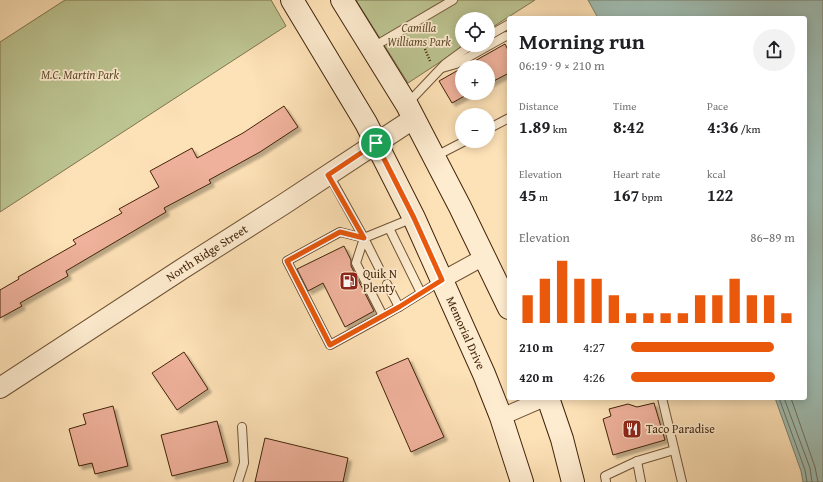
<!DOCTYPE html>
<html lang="en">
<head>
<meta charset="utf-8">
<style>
	body { margin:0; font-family:"Gentium Book Plus",serif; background:#f2f2f2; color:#202124; height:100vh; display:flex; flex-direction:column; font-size:15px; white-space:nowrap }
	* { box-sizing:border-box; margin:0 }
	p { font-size:13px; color:#757577 }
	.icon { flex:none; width:22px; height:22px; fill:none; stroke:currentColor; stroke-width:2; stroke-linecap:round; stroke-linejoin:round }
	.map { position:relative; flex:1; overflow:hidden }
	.panel { position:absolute; left:507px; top:16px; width:300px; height:384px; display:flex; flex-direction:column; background:#fff; border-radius:4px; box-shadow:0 2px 10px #0003 }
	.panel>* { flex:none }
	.fabs { position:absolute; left:455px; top:12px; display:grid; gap:8px }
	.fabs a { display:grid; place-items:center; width:40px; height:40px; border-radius:50%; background:#fff; box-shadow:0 2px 10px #0003; font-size:20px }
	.pin { position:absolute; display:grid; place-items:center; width:34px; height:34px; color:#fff; margin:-17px; border:2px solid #fff; border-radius:50%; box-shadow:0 1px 4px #0007 }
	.round { display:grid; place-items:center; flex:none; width:42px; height:42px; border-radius:21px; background:#f2f2f2 }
	.overview { display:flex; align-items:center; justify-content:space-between; height:68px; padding:0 12px }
	h1 { font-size:22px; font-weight:600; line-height:30px }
	.stats { display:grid; grid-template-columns:repeat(3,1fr); gap:6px; height:68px; padding:4px 12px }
	.stats div { display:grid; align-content:center }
	.stats b { font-size:17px; font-weight:600 }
	.stats small { font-size:11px; font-weight:400 }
	.stats p { font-size:11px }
	.chart { height:112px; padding:8px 12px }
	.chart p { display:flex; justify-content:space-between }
	.chart svg { width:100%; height:72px; margin-top:4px; stroke:#ea580c; stroke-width:6 }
	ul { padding:0 12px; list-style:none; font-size:13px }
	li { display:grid; grid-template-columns:64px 48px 1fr; align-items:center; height:30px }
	li i { height:10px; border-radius:5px; background:#ea580c }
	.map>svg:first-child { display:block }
</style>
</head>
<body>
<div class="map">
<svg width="823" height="482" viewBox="0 0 823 482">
	<defs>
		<filter id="shadow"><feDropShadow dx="3.5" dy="3.5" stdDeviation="1" flood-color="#0004"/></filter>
	</defs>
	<rect width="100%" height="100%" fill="#fee2b7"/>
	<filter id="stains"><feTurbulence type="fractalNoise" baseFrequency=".005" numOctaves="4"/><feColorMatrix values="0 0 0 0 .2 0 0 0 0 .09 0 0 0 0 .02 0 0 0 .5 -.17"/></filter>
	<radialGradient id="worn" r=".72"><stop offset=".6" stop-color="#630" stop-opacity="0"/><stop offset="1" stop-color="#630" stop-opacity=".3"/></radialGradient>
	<g fill="#bcc491" stroke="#7f744e">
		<path d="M 65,0 L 271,0 L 286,26 L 0,212 L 0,42 Z"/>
		<path d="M 356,0 L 535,0 L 488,30 L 488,19 L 462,19 L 462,45 L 466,45 L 408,83 Z"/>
	</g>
	<path fill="#a0bdb2" stroke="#7a806f" d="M 588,0 L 823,0 L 823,482 L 803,482 L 801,471 L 775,398 L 805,398 L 805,18 L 598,18 Z"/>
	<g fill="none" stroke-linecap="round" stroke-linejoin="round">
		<g stroke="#71705e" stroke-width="1">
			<path d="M 779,398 L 805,470 L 807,482"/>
			<path d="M 784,398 L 810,468 L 812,482"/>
			<path d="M 791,398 L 815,467 L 818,482"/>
		</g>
	</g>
	<g fill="#efb19b" stroke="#42240a" filter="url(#shadow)">
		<path d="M 505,44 L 509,52 L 509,73 L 488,84 L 488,67 L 464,67 Z"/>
		<path d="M 462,68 L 462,93 L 470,93 L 452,103 L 439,81 Z"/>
		<path d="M 284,106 L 298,127 L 260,152 L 209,180 L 211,183 L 164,208 L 166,212 L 66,271 L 68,276 L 20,303 L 22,306 L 0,318 L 0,290 L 19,279 L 18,277 L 76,244 L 73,240 L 122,213 L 119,209 L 159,187 L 150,171 L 192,148 L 197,158 L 243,133 Z"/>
		<path d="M 344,246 L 351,260 L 351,266 L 374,311 L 345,327 L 323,283 L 308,291 L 297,269 Z"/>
		<path d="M 184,352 L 208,389 L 177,410 L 152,373 Z"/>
		<path d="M 408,358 L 444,437 L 411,452 L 376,372 Z"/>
		<path d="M 654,403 L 665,440 L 613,455 L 603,419 L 611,416 L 609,409 L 628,404 L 637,407 Z"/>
		<path d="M 113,406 L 128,466 L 95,474 L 92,463 L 79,466 L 69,429 L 86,424 L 83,414 Z"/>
		<path d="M 217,421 L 228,462 L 172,476 L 161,435 Z"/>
		<path d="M 265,438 L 348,458 L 343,482 L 255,482 Z"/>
	</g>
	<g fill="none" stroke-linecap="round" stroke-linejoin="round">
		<defs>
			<g id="service">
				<path d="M 488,36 L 509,24"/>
				<path d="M 373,47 L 453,0"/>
				<path d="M 442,68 L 456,64 L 506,36 L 509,37"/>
				<path d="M 407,104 L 445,64 L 471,45"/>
				<path d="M 488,129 L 509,118"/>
				<path d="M 434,157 L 465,141"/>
				<path d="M 329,175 L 364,238 L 356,263 L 383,316 L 399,307"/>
				<path d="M 389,228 L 421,293"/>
				<path d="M 364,238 L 340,232 L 287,261 L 330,345 L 383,316"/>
				<path d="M 379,268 L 364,238 L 413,218"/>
				<path d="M 387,284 L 399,307 L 442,280"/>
				<path d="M 662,398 L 682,482"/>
				<path d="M 238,482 L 244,463 L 242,427"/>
				<path d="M 606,482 L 605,476 L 637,461"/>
				<path d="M 641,482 L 637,461 L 674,450"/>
			</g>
			<g id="minor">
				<path d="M 442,280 L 484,257"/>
				<path d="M 501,417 L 545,398"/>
			</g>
			<g id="tertiary">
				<path id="s1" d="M 0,388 L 182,269 L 284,204 L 413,119"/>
			</g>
			<g id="secondary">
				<path id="s2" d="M 292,0 L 366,123 L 414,218 L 484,374 L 501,417 L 522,482"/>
				<path d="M 342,0 L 407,105 L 460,207 L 509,308"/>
				<path d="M 548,398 L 562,439 L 573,482"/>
			</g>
		</defs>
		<use href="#service" stroke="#715435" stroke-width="10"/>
		<use href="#minor" stroke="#715435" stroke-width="18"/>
		<use href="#tertiary" stroke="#715435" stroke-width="22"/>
		<use href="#secondary" stroke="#42240a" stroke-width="24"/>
		<path stroke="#42240a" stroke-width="2.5" stroke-dasharray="1 2" stroke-linecap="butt" d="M 425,49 L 430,61"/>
		<use href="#service" stroke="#feecd0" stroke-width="8"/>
		<use href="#minor" stroke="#feecd0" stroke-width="16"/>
		<use href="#tertiary" stroke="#feecd0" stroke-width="20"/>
		<use href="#secondary" stroke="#feecd0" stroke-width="22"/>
	</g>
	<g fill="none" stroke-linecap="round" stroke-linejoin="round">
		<defs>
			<path id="route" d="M 376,143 L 414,218 L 442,280 L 399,307 L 330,345 L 287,261 L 340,232 L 364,238 L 328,175 Z"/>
		</defs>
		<use href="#route" stroke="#fff" stroke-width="8"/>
		<use href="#route" stroke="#ea580c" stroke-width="5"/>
	</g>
	<defs>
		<symbol id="fuel-square" viewBox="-11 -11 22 22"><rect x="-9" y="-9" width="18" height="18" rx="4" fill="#8f2418" stroke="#feecd0"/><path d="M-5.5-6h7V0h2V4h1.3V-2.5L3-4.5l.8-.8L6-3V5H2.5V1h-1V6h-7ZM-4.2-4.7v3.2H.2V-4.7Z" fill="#fff"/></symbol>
		<symbol id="restaurant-square" viewBox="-11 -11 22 22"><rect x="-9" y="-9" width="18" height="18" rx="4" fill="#8f2418" stroke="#feecd0"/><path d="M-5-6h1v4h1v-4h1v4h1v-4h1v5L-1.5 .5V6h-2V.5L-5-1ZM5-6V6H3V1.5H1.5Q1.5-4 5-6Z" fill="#fff"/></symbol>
	</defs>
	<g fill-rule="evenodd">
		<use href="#fuel-square" x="338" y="270" width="22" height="22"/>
		<use href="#restaurant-square" x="621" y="418" width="22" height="22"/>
	</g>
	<g text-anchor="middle" stroke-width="3.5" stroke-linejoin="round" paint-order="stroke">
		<g font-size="12" font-style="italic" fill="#604c2c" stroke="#feecd0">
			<text x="419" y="32">Camilla<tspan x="419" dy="14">Williams Park</tspan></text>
			<text x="80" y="79">M.C. Martin Park</text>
		</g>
		<g font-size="12" fill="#42240a" stroke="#feecd0">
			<text dy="4" stroke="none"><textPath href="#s1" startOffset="247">North Ridge Street</textPath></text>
			<text dy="4" stroke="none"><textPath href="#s2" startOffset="376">Memorial Drive</textPath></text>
		</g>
		<g font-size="12" fill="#42240a" stroke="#feecd0" text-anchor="start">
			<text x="363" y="278">Quik N<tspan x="363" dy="14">Plenty</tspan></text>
			<text x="646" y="433">Taco Paradise</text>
		</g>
	</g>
	<rect width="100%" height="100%" filter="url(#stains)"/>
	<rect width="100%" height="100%" fill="url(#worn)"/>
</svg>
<div class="fabs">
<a><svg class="icon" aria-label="locate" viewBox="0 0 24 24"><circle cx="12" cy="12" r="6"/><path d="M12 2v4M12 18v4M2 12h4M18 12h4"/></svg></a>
<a>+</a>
<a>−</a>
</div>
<div class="pin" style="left:376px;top:143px;background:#1e9e55"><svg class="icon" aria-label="arrive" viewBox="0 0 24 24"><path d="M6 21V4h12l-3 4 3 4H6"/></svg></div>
<section class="panel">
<div class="overview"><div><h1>Morning run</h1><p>06:19 · 9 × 210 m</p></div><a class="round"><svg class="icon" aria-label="share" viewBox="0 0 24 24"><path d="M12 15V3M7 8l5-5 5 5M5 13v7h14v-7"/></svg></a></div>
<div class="stats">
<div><p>Distance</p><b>1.89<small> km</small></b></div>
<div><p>Time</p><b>8:42</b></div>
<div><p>Pace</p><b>4:36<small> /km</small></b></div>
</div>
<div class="stats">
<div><p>Elevation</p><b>45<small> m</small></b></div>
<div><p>Heart rate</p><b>167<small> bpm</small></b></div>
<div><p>kcal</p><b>122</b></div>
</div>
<div class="chart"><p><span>Elevation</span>86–89 m</p>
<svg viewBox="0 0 160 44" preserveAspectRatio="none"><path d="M5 44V27M15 44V17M25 44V6M35 44V17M45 44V17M55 44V27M65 44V38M75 44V38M85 44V38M95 44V38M105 44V27M115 44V27M125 44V17M135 44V27M145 44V27M155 44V38"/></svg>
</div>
<ul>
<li><b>210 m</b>4:27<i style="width:87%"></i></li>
<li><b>420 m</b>4:26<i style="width:88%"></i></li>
</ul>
</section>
</div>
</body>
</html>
